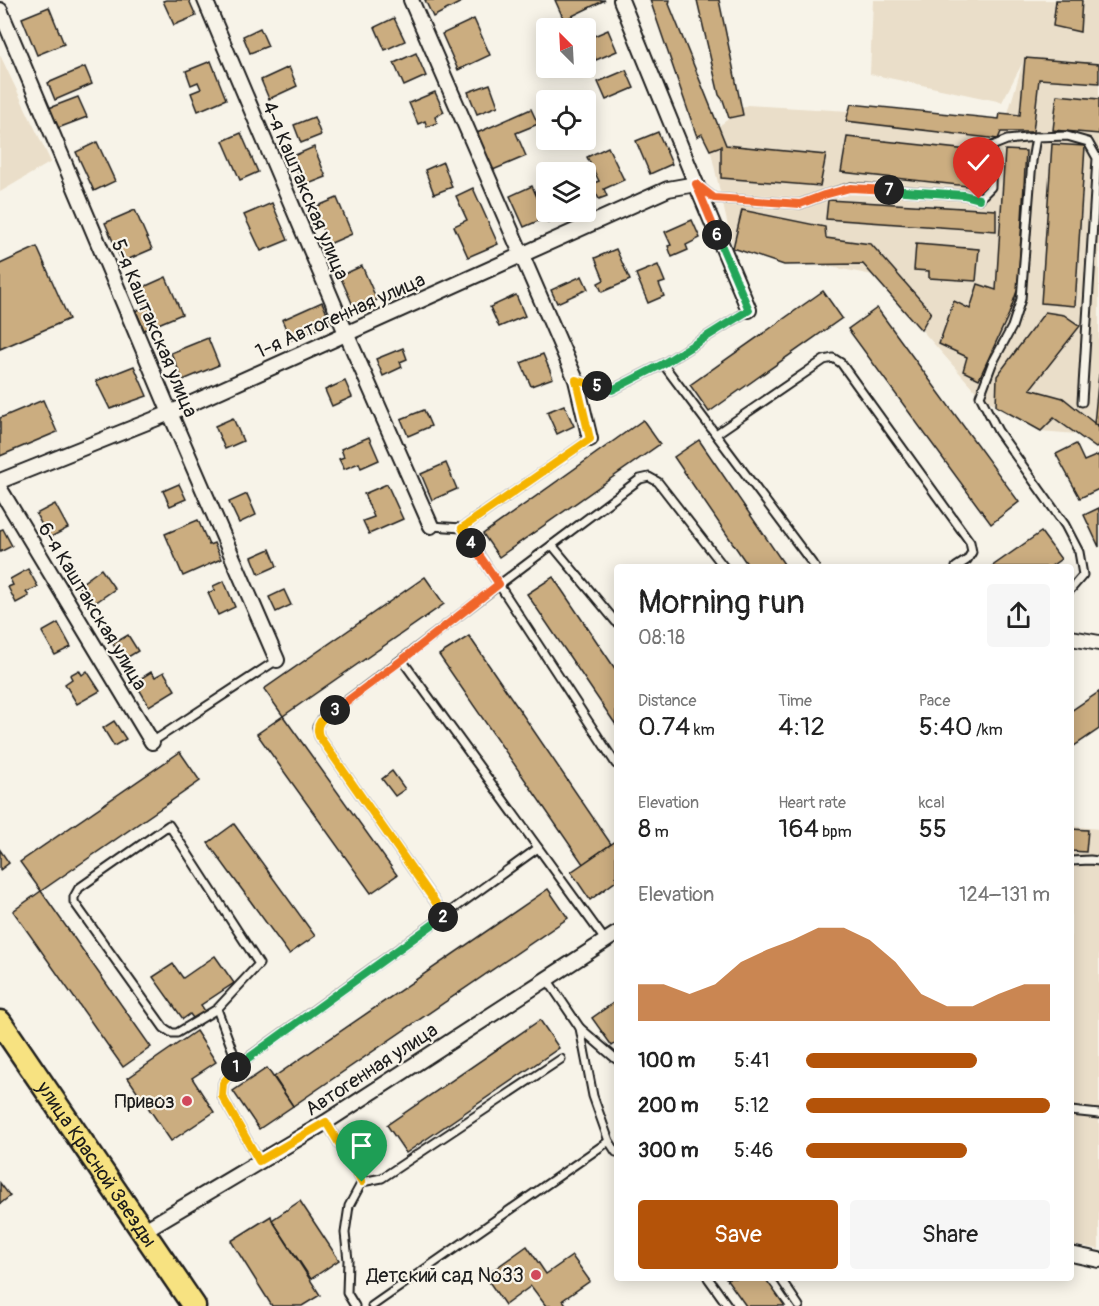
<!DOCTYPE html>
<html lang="en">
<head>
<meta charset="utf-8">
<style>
	body { margin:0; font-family:Pangolin,sans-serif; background:#f6f6f6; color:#222; height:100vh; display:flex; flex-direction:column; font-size:22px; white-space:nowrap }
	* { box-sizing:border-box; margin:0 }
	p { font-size:20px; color:#767676 }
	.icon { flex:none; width:33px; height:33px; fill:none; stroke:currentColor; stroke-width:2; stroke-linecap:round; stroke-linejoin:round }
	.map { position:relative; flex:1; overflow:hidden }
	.sheet { position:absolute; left:614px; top:564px; width:460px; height:717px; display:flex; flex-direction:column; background:#fff; border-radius:6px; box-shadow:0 3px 15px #0003 }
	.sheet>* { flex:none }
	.needle { width:39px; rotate:336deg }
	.fabs { position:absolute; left:536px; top:18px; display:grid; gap:12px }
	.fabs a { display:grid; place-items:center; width:60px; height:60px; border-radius:6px; background:#fff; box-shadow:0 3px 15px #0003; font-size:30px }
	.pin { position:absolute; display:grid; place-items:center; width:51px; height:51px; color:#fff; margin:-62px -26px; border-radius:50% 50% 50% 0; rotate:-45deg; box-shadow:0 0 6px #0007 }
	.pin .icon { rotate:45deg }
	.km { position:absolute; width:30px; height:30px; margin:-15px; border-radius:50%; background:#222; color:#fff; font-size:16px; line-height:30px; text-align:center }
	.round { display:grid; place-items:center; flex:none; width:63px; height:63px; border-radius:6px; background:#f6f6f6 }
	.headline { display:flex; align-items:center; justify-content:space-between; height:102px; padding:0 24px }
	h1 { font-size:33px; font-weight:600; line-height:45px }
	.figures { display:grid; grid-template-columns:repeat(3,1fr); gap:9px; height:102px; padding:6px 24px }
	.figures div { display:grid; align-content:center }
	.figures b { font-size:26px; font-weight:600 }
	.figures small { font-size:16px; font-weight:400 }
	.figures p { font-size:16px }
	.chart { height:168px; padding:12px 24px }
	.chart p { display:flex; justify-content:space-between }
	.chart svg { width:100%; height:108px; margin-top:6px; fill:#b45309; opacity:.7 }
	.action { display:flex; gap:12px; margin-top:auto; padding:12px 24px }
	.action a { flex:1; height:69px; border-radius:6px; background:#b45309; color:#fff; font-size:24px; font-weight:600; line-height:69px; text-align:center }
	.action a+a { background:#f6f6f6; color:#222 }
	ul { padding:0 24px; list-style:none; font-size:20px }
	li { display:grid; grid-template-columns:96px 72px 1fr; align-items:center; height:45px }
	li i { height:15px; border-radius:8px; background:#b45309 }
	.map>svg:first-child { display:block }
</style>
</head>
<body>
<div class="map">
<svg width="1099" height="1306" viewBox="0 0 1099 1306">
	<rect width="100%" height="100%" fill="#f7f3e8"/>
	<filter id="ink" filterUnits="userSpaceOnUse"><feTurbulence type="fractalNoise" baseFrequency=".0167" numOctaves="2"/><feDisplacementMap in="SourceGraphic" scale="12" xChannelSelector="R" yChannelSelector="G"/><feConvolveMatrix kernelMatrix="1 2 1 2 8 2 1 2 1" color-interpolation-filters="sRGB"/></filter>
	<g filter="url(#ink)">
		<g fill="#eadec9">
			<path d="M 873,0 L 1099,0 L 1099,436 L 1041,431 L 980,396 L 873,275 L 733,248 L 707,135 L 747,105 L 1006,120 L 1023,62 L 1002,102 L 870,74 Z"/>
			<path d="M 0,55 L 51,162 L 0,192 Z"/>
			<path d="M 1071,826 L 1099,829 L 1099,1249 L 1071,1245 Z"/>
		</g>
		<g fill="#cbad80" stroke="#1c1c1c" stroke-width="1.5">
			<path d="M 166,0 L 189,0 L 196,16 L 174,25 L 163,1 Z"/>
			<path d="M 425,0 L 465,0 L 433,17 Z"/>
			<path d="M 555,0 L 605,0 L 564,20 Z"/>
			<path d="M 650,0 L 670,0 L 669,4 L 726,145 L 826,155 L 820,186 L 721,178 L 721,146 L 710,150 L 702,134 L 697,137 Z"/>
			<path d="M 697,0 L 719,0 L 743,115 L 729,118 L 723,100 L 719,95 Z"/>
			<path d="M 1056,0 L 1082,0 L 1080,32 L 1053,26 Z"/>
			<path d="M 49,7 L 64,44 L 37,55 L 22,18 Z"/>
			<path d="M 394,18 L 405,41 L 385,50 L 375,27 Z"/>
			<path d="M 474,19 L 490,55 L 458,70 L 442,34 Z"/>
			<path d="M 260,28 L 268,46 L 250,53 L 243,36 Z"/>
			<path d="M 608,30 L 617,51 L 596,60 L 587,39 Z"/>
			<path d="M 416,53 L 426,76 L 404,86 L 394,63 Z"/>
			<path d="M 1025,58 L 1099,64 L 1099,83 L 1039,79 L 1033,132 L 1001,132 L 998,139 L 846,121 L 851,104 L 999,119 L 1000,113 L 1020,115 Z"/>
			<path d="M 211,61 L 226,99 L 198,111 L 191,93 L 201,89 L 198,82 L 191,85 L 186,71 Z"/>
			<path d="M 85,67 L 92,84 L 55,100 L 48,83 Z"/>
			<path d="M 289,67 L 297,86 L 269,99 L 261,80 Z"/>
			<path d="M 626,70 L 634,88 L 606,100 L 598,82 Z"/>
			<path d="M 490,84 L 498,106 L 477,114 L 468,92 Z"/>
			<path d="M 435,92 L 444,112 L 435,117 L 437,123 L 427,127 L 425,121 L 418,124 L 409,103 Z"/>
			<path d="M 1057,95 L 1099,99 L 1099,134 L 1053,130 Z"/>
			<path d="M 78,97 L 87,117 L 58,128 L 49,108 Z"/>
			<path d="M 531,109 L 538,124 L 516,133 L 526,156 L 493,170 L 477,133 Z"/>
			<path d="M 314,117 L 321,135 L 301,143 L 294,125 Z"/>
			<path d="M 658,132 L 672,164 L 650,174 L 636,141 Z"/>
			<path d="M 241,133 L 258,172 L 240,180 L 223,141 Z"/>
			<path d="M 847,137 L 987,152 L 985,188 L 841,172 Z"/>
			<path d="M 97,142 L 115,181 L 94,191 L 76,152 Z"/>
			<path d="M 1052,144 L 1085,146 L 1075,306 L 1041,303 Z"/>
			<path d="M 314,147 L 326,177 L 303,186 L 291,157 Z"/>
			<path d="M 608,147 L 624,180 L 604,189 L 607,196 L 599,199 L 591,184 L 599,181 L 587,157 Z"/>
			<path d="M 1005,150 L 1026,151 L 1018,288 L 1009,314 L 979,379 L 963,371 L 967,357 L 939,344 L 954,301 L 970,309 L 978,284 L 996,290 Z"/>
			<path d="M 443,162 L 452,187 L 434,194 L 425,170 Z"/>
			<path d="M 532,186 L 541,206 L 546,203 L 546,212 L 572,212 L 548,223 L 545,218 L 524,227 L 510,196 Z"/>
			<path d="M 473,188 L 498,244 L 468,257 L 454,226 L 467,220 L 456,196 Z"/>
			<path d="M 337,198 L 352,234 L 329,244 L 313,208 Z"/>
			<path d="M 828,200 L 996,210 L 996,231 L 826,219 Z"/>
			<path d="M 272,203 L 288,240 L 261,251 L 244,215 Z"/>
			<path d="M 135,210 L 152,249 L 122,262 L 105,223 Z"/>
			<path d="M 742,210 L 825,227 L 826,238 L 871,244 L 931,312 L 921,330 L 863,264 L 784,265 L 733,248 Z"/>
			<path d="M 692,220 L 700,238 L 686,245 L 688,250 L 672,257 L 668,246 L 671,245 L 665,232 Z"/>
			<path d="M 916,244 L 979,249 L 976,281 L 929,278 L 929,271 L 914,270 Z"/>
			<path d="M 37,247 L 69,319 L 0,349 L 0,264 Z"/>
			<path d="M 616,249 L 630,280 L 602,292 L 598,283 L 604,280 L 595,258 Z"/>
			<path d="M 658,265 L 665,282 L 659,284 L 664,296 L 648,303 L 636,274 Z"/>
			<path d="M 362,266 L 377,300 L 355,310 L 340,276 Z"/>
			<path d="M 582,276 L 588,289 L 557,303 L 551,290 Z"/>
			<path d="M 166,277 L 182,314 L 144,330 L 136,311 L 144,307 L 137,290 Z"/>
			<path d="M 823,291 L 842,318 L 709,412 L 690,385 Z"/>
			<path d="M 516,295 L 525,316 L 499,327 L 490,307 Z"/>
			<path d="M 322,302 L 331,323 L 291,340 L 282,320 Z"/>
			<path d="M 877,308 L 1019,502 L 991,524 L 848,329 Z"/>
			<path d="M 1045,312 L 1064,315 L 1080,326 L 1030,389 L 1063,398 L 1099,427 L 1099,444 L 1096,448 L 1054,418 L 1041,431 L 996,406 L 997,376 Z"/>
			<path d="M 208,338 L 219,365 L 183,380 L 171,353 Z"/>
			<path d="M 403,348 L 407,359 L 400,362 L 402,367 L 383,376 L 376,359 Z"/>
			<path d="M 543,354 L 553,378 L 531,386 L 521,363 Z"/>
			<path d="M 134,366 L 147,396 L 110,409 L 96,381 Z"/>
			<path d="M 1099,374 L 1099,425 L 1094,424 Z"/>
			<path d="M 345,381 L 352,397 L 332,406 L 325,390 Z"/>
			<path d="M 43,400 L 57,432 L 0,456 L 0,418 Z"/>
			<path d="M 564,405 L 574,426 L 557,434 L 547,412 Z"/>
			<path d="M 424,410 L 431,426 L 408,436 L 401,419 Z"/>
			<path d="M 233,418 L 243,441 L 225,449 L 215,426 Z"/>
			<path d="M 643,420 L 660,444 L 499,557 L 483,534 Z"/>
			<path d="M 369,437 L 379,460 L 361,468 L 359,463 L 344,469 L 339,459 L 344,457 L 341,449 Z"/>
			<path d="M 699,440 L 786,567 L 749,567 L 674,457 Z"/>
			<path d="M 1076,444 L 1084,461 L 1098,455 L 1099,458 L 1099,489 L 1080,498 L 1056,454 Z"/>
			<path d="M 446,463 L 457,489 L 432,500 L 421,474 Z"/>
			<path d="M 179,484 L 186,499 L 170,506 L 163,491 Z"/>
			<path d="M 387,484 L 403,519 L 369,534 L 363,521 L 374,517 L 364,494 Z"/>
			<path d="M 247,494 L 256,515 L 239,523 L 229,502 Z"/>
			<path d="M 55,504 L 68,528 L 49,538 L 36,514 Z"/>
			<path d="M 1099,508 L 1099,547 L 1084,515 Z"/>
			<path d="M 198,520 L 209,545 L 214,543 L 221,559 L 183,576 L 165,534 Z"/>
			<path d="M 3,529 L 12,546 L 0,552 L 0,530 Z"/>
			<path d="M 1041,532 L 1061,559 L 1050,567 L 991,567 Z"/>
			<path d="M 270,549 L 277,566 L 259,574 L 252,557 Z"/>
			<path d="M 28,569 L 38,587 L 26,592 L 29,596 L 16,603 L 8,587 L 13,585 L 10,579 Z"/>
			<path d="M 101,569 L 115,589 L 92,605 L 78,586 Z"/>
			<path d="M 425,577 L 444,604 L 283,716 L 264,689 Z"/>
			<path d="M 553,577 L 616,670 L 616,725 L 527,594 Z"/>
			<path d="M 224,581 L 235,607 L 218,615 L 208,593 L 215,590 L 213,586 Z"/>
			<path d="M 284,590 L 291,605 L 276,612 L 269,597 Z"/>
			<path d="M 58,623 L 71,647 L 55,655 L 42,632 Z"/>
			<path d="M 128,635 L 138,651 L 123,660 L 113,644 Z"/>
			<path d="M 469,636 L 611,844 L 583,864 L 439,655 Z"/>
			<path d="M 79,670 L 82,675 L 87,671 L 100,691 L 77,704 L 65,684 L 72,679 L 70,675 Z"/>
			<path d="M 151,672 L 155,677 L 164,672 L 175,690 L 149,706 L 135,682 Z"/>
			<path d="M 1099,692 L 1099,729 L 1071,748 L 1071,711 Z"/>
			<path d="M 283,716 L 397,875 L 371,893 L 257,734 Z"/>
			<path d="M 114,721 L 126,739 L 114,746 L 103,728 Z"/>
			<path d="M 180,752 L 200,781 L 41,891 L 20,862 Z"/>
			<path d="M 392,771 L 405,789 L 395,796 L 382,779 Z"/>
			<path d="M 234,824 L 315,936 L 289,954 L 208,843 Z"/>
			<path d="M 1071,829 L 1088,830 L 1086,852 L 1071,851 Z"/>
			<path d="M 616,841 L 616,881 L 590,900 L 571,872 Z"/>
			<path d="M 0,850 L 9,863 L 0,870 Z"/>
			<path d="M 548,889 L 568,918 L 293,1106 L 274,1077 Z"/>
			<path d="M 41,891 L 151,1047 L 123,1067 L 13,911 Z"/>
			<path d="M 215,956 L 234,983 L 201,1005 L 207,1014 L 196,1022 L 190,1014 L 183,1019 L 153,977 L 173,964 L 183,978 Z"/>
			<path d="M 616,1001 L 616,1043 L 612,1046 L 592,1018 Z"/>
			<path d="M 540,1020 L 559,1048 L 406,1153 L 387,1125 Z"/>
			<path d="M 196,1031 L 216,1062 L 192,1078 L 214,1112 L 171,1141 L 128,1078 Z"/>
			<path d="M 267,1068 L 293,1106 L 259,1129 L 233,1091 Z"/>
			<path d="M 0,1183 L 10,1196 L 0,1204 Z"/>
			<path d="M 300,1201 L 339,1260 L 311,1279 L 272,1220 Z"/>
			<path d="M 271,1216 L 272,1220 L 320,1295 L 302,1306 L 272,1306 L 231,1241 Z"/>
			<path d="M 527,1246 L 546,1274 L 572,1256 L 590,1281 L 563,1300 L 567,1306 L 546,1306 L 531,1286 L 505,1305 L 485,1276 Z"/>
			<path d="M 726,1278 L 765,1278 L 785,1306 L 746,1306 Z"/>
		</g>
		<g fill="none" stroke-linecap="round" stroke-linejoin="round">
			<defs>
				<g id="lane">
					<path d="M 699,186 L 714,198 L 800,204 L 824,195 L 851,187 L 964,195 L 979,199 L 991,187 L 992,146 L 1007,140 L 1036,137"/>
					<path d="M 663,364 L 815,567"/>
					<path d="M 576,380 L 612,390 L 663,364 L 749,310"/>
					<path d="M 716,434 L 824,360 L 833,358 L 841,363 L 970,542 L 972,552 L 967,560 L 956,567"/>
					<path d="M 431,526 L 462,528 L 590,439"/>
					<path d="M 462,528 L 616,764"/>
					<path d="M 1071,589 L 1083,575 L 1079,552 L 1065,525 L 998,431 L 980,396 L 992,364 L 1012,327 L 1021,299 L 1032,161 L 1036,137 L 1067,136 L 1088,142 L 1097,158 L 1082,402"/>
					<path d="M 616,622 L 552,545 L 640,479 L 649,477 L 658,482 L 724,567"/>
					<path d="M 402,660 L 605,940"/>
					<path d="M 152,742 L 277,660"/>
					<path d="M 1071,861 L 1090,860 L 1099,861"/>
					<path d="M 445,916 L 319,736 L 317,727 L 322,719 C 400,662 475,602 552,545"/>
					<path d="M 547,979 L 580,1028 L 593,1096 L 609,1141 L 616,1152"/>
					<path d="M 217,1009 L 259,964 L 169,825 L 79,888 L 74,897 L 74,902 L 164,1028 L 172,1033 L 177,1033 L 217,1009 L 238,1065"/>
					<path d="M 580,1028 L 616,1059"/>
					<path d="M 1071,1111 L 1099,1114"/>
					<path d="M 326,1122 L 362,1182 L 349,1206 L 345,1233 L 348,1260 L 347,1293 L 355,1306"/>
					<path d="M 259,1161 L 222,1096 L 223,1083 L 238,1065 L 538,848"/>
					<path d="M 362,1182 L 382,1178 L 561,1059"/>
					<path d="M 708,1278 L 728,1306"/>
					<path d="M 780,1278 L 799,1306"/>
					<path d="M 372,1306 L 609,1141"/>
				</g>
				<g id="street">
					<path d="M 205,0 L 346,333 L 431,526"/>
					<path d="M 411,0 L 576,380 L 590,439"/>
					<path d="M 621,0 L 696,184 L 749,310"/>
					<path d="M 0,10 L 170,413 L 277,660"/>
					<path d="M 0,481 L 170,413 L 668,189 L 696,184"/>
					<path d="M 0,489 L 152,742"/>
					<path d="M 1071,638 L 1099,643"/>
					<path d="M 143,1231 L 326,1122 L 616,934"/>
					<path d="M 1071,1254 L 1099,1260"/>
				</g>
				<g id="primary">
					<path id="s1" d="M 0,1022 L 194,1306"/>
				</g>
			</defs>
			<use href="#lane" stroke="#1c1c1c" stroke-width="11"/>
			<use href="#street" stroke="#1c1c1c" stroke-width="18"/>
			<use href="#primary" stroke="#1c1c1c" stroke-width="27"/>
			<use href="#lane" stroke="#f7f3e8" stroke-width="7"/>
			<use href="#street" stroke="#f7f3e8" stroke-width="14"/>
			<use href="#primary" stroke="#f7e281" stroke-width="22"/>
		</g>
	</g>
	<g fill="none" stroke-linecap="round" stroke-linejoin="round" filter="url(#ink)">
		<defs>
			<path id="split-1" d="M 236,1067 L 223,1083 L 222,1096 L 259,1161 L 326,1122 L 362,1182"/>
			<path id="split-2" d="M 236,1067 L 443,917"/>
			<path id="split-3" d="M 335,710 C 325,717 314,722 319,736 L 445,916 L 443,917"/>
			<path id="split-4" d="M 335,710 L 402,660 L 499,584 L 471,543"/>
			<path id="split-5" d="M 471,543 L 462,528 L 590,439 L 576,380 L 597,386"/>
			<path id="split-6" d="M 597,386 L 612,390 L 663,364 L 749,310 L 717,235"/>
			<path id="split-7" d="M 717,235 L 696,184 L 714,198 L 800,204 L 824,195 L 850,188 L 889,190"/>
			<path id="split-8" d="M 889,190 L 964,195 L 979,199"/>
		</defs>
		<use href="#split-1" stroke="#fff" stroke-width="12"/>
		<use href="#split-2" stroke="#fff" stroke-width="12"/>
		<use href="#split-3" stroke="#fff" stroke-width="12"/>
		<use href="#split-4" stroke="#fff" stroke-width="12"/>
		<use href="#split-5" stroke="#fff" stroke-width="12"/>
		<use href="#split-6" stroke="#fff" stroke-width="12"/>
		<use href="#split-7" stroke="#fff" stroke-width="12"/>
		<use href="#split-8" stroke="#fff" stroke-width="12"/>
		<use href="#split-1" stroke="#f5b400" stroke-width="8"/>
		<use href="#split-2" stroke="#22a559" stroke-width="8"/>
		<use href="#split-3" stroke="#f5b400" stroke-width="8"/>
		<use href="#split-4" stroke="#f0652b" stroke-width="8"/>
		<use href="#split-5" stroke="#f5b400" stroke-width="8"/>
		<use href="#split-6" stroke="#22a559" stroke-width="8"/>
		<use href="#split-7" stroke="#f0652b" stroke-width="8"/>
		<use href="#split-8" stroke="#22a559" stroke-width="8"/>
	</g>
	<g fill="#d1495b" stroke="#f7f3e8" stroke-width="2">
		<circle cx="187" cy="1101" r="6"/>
		<circle cx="536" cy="1275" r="6"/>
	</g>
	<g text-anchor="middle" stroke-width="4.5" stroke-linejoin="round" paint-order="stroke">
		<g font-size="20" fill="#1c1c1c" stroke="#f7f3e8">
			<text transform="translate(306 190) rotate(67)" y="7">4-я Каштакская улица</text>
			<text transform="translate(340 315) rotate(-24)" y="7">1-я Автогенная улица</text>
			<text transform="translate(155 328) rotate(67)" y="7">5-я Каштакская улица</text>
			<text transform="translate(93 606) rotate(59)" y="7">6-я Каштакская улица</text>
			<text transform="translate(371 1069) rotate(-33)" y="7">Автогенная улица</text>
			<text dy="7" stroke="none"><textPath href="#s1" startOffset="172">улица Красной Звезды</textPath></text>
		</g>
		<g font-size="20" fill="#1c1c1c" stroke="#f7f3e8" text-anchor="end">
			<text x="175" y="1108">Привоз</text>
			<text x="524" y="1282">Детский сад №33</text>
		</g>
	</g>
</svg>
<div class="fabs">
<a><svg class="needle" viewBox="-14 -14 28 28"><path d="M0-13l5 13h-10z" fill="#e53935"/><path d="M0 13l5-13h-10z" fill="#767676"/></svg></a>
<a><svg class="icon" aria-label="locate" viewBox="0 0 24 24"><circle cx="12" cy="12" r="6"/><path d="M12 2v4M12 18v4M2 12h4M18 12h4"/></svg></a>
<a><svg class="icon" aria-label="layers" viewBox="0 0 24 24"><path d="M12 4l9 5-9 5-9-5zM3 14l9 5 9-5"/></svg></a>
</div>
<div class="pin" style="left:362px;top:1182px;background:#1e9e55"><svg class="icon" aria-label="arrive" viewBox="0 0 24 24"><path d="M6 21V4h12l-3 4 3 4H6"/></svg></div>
<div class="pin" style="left:979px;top:199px;background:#d93025"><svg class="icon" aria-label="check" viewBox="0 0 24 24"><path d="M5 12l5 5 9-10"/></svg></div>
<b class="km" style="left:236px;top:1067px">1</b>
<b class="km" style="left:443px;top:917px">2</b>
<b class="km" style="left:335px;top:710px">3</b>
<b class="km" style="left:471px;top:543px">4</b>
<b class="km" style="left:597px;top:386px">5</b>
<b class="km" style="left:717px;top:235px">6</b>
<b class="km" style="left:889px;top:190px">7</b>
<section class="sheet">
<div class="headline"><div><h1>Morning run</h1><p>08:18</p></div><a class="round"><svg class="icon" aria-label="share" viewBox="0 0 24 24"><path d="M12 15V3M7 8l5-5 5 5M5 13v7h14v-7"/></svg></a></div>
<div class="figures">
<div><p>Distance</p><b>0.74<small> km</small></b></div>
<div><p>Time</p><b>4:12</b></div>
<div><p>Pace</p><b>5:40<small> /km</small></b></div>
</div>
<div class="figures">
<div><p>Elevation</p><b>8<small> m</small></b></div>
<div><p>Heart rate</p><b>164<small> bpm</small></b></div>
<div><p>kcal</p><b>55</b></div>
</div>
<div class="chart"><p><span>Elevation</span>124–131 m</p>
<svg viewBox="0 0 160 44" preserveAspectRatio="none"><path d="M0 44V29L10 29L20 33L30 29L40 20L50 15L60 11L70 6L80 6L90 11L100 20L110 33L120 38L130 38L140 33L150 29L160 29V44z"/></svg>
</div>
<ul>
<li><b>100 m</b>5:41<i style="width:70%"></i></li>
<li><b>200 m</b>5:12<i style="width:100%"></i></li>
<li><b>300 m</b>5:46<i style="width:66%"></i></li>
</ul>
<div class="action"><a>Save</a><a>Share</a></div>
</section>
</div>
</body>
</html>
